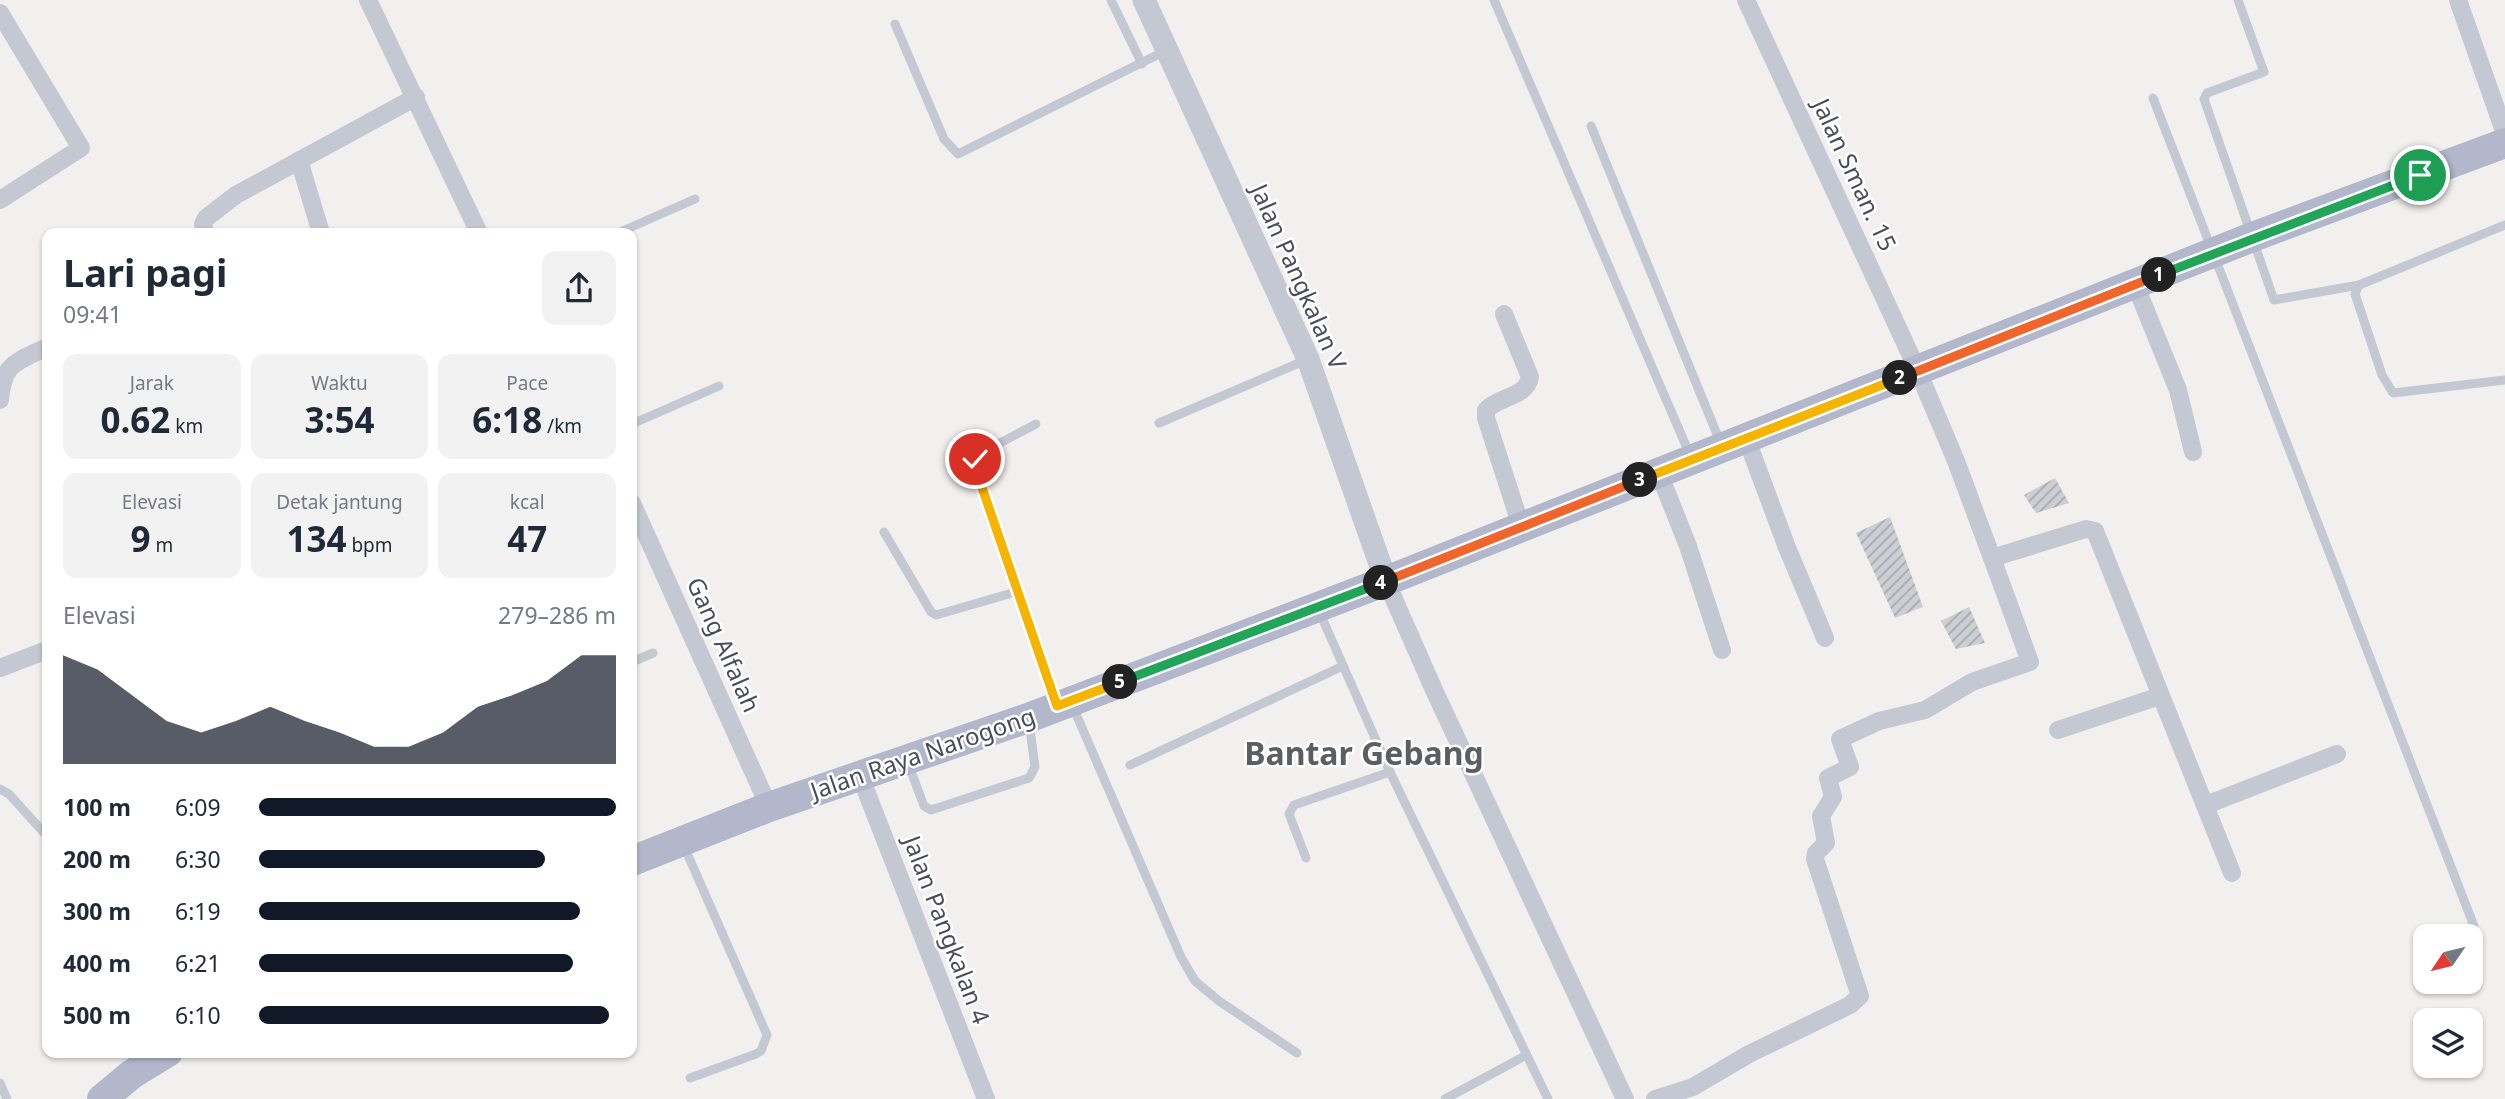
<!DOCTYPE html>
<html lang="id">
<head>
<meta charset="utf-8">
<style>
	body { margin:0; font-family:"Noto Sans",sans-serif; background:#f2f2f3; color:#1f2937; height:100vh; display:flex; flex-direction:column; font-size:26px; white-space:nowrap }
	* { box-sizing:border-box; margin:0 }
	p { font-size:23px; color:#747a83 }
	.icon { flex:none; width:38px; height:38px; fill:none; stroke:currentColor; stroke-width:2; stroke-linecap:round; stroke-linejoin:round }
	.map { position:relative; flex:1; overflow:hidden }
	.panel { position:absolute; left:42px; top:228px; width:595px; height:830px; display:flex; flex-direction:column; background:#fff; border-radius:14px; box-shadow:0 2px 5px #0004 }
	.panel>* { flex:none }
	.needle { width:46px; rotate:235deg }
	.controls { position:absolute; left:2413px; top:924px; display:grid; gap:14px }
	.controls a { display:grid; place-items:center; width:70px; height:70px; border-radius:14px; background:#fff; box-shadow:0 2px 5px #0004; font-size:35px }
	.pin { position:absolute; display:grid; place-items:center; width:60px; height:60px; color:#fff; margin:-30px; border:4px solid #fff; border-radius:50%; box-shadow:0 2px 7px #0007 }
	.km { position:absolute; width:35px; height:35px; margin:-18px; border-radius:50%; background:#222; color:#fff; font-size:19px; line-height:35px; text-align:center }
	.round { display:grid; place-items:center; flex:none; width:74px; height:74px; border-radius:14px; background:#f2f2f3 }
	.head { display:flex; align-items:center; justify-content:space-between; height:119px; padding:0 21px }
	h1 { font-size:38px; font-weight:700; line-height:52px }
	.stats { display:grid; grid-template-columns:repeat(3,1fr); gap:10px; height:119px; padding:7px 21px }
	.stats div { display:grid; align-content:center; border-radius:14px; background:#f2f2f3; text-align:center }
	.stats b { font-size:35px; font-weight:700 }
	.stats small { font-size:19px; font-weight:400 }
	.stats p { font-size:19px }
	.chart { height:196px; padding:14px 21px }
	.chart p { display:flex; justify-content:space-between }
	.chart svg { width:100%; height:126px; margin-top:7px; fill:#111827; opacity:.7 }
	ul { padding:0 21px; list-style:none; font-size:23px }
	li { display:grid; grid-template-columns:112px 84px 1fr; align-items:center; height:52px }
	li i { height:18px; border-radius:9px; background:#111827 }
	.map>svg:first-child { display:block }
</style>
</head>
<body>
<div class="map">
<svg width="2505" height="1099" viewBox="0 0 2505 1099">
	<defs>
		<pattern id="building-hatch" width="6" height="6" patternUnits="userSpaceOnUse" patternTransform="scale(1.75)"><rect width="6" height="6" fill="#cdced3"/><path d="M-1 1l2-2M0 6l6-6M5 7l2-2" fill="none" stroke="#a8a9ae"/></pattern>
	</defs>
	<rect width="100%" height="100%" fill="#f2f0ef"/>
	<g fill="url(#building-hatch)">
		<path d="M 2055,478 L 2069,503 L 2036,513 L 2024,495 Z"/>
		<path d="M 1890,517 L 1923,607 L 1895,618 L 1856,533 Z"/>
		<path d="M 1969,607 L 1985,643 L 1956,649 L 1941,621 Z"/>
	</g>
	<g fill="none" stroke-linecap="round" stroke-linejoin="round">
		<g stroke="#c4c8d2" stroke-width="9">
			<path d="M 1111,0 L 1142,64"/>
			<path d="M 1494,0 L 1690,455"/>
			<path d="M 2238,0 L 2264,72 L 2207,93 L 2204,99 L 2274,300 L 2359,285 L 2355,294 L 2382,375 L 2393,393 L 2505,380"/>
			<path d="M 895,24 L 944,139 L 958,154 L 1165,51"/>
			<path d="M 2153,98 L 2474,926"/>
			<path d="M 1591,126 L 1721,444"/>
			<path d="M 618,233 L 695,199"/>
			<path d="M 2359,285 L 2505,225"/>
			<path d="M 1159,423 L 1306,360"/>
			<path d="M 632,424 L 719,386"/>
			<path d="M 1036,424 L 979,454 L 974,464 L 1056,702"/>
			<path d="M 884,532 L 931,612 L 936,615 L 1019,591"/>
			<path d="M 1319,611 L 1390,772 L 1548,1099"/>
			<path d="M 632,662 L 653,653"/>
			<path d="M 1073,707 L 1181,957 L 1195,981 L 1219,1001 L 1297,1053"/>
			<path d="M 908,763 L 924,806 L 931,810 L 1029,778 L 1035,767 L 1029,722"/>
			<path d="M 1130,765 L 1343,666"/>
			<path d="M 0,789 L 9,794 L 46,835"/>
			<path d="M 683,844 L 767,1035 L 761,1051 L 756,1054 L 690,1078"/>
			<path d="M 1306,858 L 1289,814 L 1294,805 L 1390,772"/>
			<path d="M 0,1083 L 7,1099"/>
			<path d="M 1445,1099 L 1525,1056"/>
		</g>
		<g stroke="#c4c8d2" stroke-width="18">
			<path d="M 368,0 L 479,233"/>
			<path d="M 1746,0 L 1918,371 L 1956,461 L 1992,558 L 2086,529 L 2095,531 L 2232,873"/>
			<path d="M 2458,0 L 2505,134"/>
			<path d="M 0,13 L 81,148 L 0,200"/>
			<path d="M 299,160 L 321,233"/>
			<path d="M 205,233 L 203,224 L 206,218 L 236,195 L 416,97"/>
			<path d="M 2135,284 L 2178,390 L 2193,452"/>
			<path d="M 1504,314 L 1530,377 C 1526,398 1499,396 1486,410 L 1486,418 L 1521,526"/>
			<path d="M 0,400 C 3,363 16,362 47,347"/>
			<path d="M 1747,440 L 1786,545 L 1825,638"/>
			<path d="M 1659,473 L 1688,546 L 1722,650"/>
			<path d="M 632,503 L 769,807"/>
			<path d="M 1386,581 L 1434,690 L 1625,1099"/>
			<path d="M 0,668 L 47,650"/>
			<path d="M 2058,730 L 2160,696"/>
			<path d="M 861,778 L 986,1099"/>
			<path d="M 2206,805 L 2337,754"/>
			<path d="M 1655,1099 L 1693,1087 L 1749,1054 L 1850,1005 L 1860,996 L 1815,859 L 1816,853 L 1826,843 L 1821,816 L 1833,797 L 1828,778 L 1850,767 L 1840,739 L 1879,721 L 1925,710 L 1972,682 L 2030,662 L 1992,558"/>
		</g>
		<path stroke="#c4c8d2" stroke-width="23" d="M 1144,0 L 1308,359 L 1386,581"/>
		<g stroke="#b2b7cb" stroke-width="30">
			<path d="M 632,861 L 769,807 L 1028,718 L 1386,581 L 2250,238 L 2505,143"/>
			<path d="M 102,1099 L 132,1074 L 168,1052"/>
		</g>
	</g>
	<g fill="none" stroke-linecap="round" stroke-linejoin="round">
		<defs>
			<path id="split-1" d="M 2159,275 L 2420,175"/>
			<path id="split-2" d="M 1900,378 L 2159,275"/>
			<path id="split-3" d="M 1640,480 L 1900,378"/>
			<path id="split-4" d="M 1381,583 L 1640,480"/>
			<path id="split-5" d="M 1120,682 L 1381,583"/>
			<path id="split-6" d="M 975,459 L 976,470 L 1057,706 L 1120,682"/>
		</defs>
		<use href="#split-1" stroke="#fff" stroke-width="14"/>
		<use href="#split-2" stroke="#fff" stroke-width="14"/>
		<use href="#split-3" stroke="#fff" stroke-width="14"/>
		<use href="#split-4" stroke="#fff" stroke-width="14"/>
		<use href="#split-5" stroke="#fff" stroke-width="14"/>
		<use href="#split-6" stroke="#fff" stroke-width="14"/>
		<use href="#split-1" stroke="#22a559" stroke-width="9"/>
		<use href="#split-2" stroke="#f0652b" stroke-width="9"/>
		<use href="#split-3" stroke="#f5b400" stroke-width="9"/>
		<use href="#split-4" stroke="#f0652b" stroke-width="9"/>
		<use href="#split-5" stroke="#22a559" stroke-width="9"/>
		<use href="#split-6" stroke="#f5b400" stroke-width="9"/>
	</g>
	<g text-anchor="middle" stroke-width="5" stroke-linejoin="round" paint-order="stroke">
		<g font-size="24" fill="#494d5b" stroke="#fff">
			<text transform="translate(1854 175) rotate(65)" y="8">Jalan Sman. 15</text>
			<text transform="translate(1298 277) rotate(66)" y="8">Jalan Pangkalan V</text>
			<text transform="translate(723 645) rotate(66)" y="8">Gang Alfalah</text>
			<text transform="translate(923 754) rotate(-19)" y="8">Jalan Raya Narogong</text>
			<text transform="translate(946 930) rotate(69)" y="8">Jalan Pangkalan 4</text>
		</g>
		<g font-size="32" font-weight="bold" fill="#5d5e63" stroke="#fff">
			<text x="1364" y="765">Bantar Gebang</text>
		</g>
	</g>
</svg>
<div class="controls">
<a><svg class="needle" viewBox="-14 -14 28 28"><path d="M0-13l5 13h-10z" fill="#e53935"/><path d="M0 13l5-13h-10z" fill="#747a83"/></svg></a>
<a><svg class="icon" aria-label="layers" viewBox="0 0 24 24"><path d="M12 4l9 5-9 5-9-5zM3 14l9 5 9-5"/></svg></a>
</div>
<div class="pin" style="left:2420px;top:175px;background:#1e9e55"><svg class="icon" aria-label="arrive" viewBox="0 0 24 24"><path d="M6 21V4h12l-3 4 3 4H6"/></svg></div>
<div class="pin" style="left:975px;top:459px;background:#d93025"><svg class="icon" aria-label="check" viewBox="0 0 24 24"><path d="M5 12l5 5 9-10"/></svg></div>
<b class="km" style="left:2159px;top:275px">1</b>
<b class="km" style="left:1900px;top:378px">2</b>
<b class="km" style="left:1640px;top:480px">3</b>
<b class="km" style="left:1381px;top:583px">4</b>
<b class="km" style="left:1120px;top:682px">5</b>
<section class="panel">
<div class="head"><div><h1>Lari pagi</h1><p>09:41</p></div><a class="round"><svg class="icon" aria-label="share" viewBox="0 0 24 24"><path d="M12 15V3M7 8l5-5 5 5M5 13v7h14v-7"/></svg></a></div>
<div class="stats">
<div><p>Jarak</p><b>0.62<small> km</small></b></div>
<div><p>Waktu</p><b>3:54</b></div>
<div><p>Pace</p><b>6:18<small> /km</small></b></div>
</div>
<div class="stats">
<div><p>Elevasi</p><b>9<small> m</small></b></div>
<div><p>Detak jantung</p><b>134<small> bpm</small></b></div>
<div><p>kcal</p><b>47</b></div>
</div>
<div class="chart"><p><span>Elevasi</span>279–286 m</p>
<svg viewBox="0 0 160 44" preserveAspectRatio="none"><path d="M0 44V6L10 11L20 20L30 29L40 33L50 29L60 24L70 29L80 33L90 38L100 38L110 33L120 24L130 20L140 15L150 6L160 6V44z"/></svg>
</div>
<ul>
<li><b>100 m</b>6:09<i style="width:100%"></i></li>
<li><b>200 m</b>6:30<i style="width:80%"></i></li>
<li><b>300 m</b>6:19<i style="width:90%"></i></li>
<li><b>400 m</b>6:21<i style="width:88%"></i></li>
<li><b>500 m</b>6:10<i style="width:98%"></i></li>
</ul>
</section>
</div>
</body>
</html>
